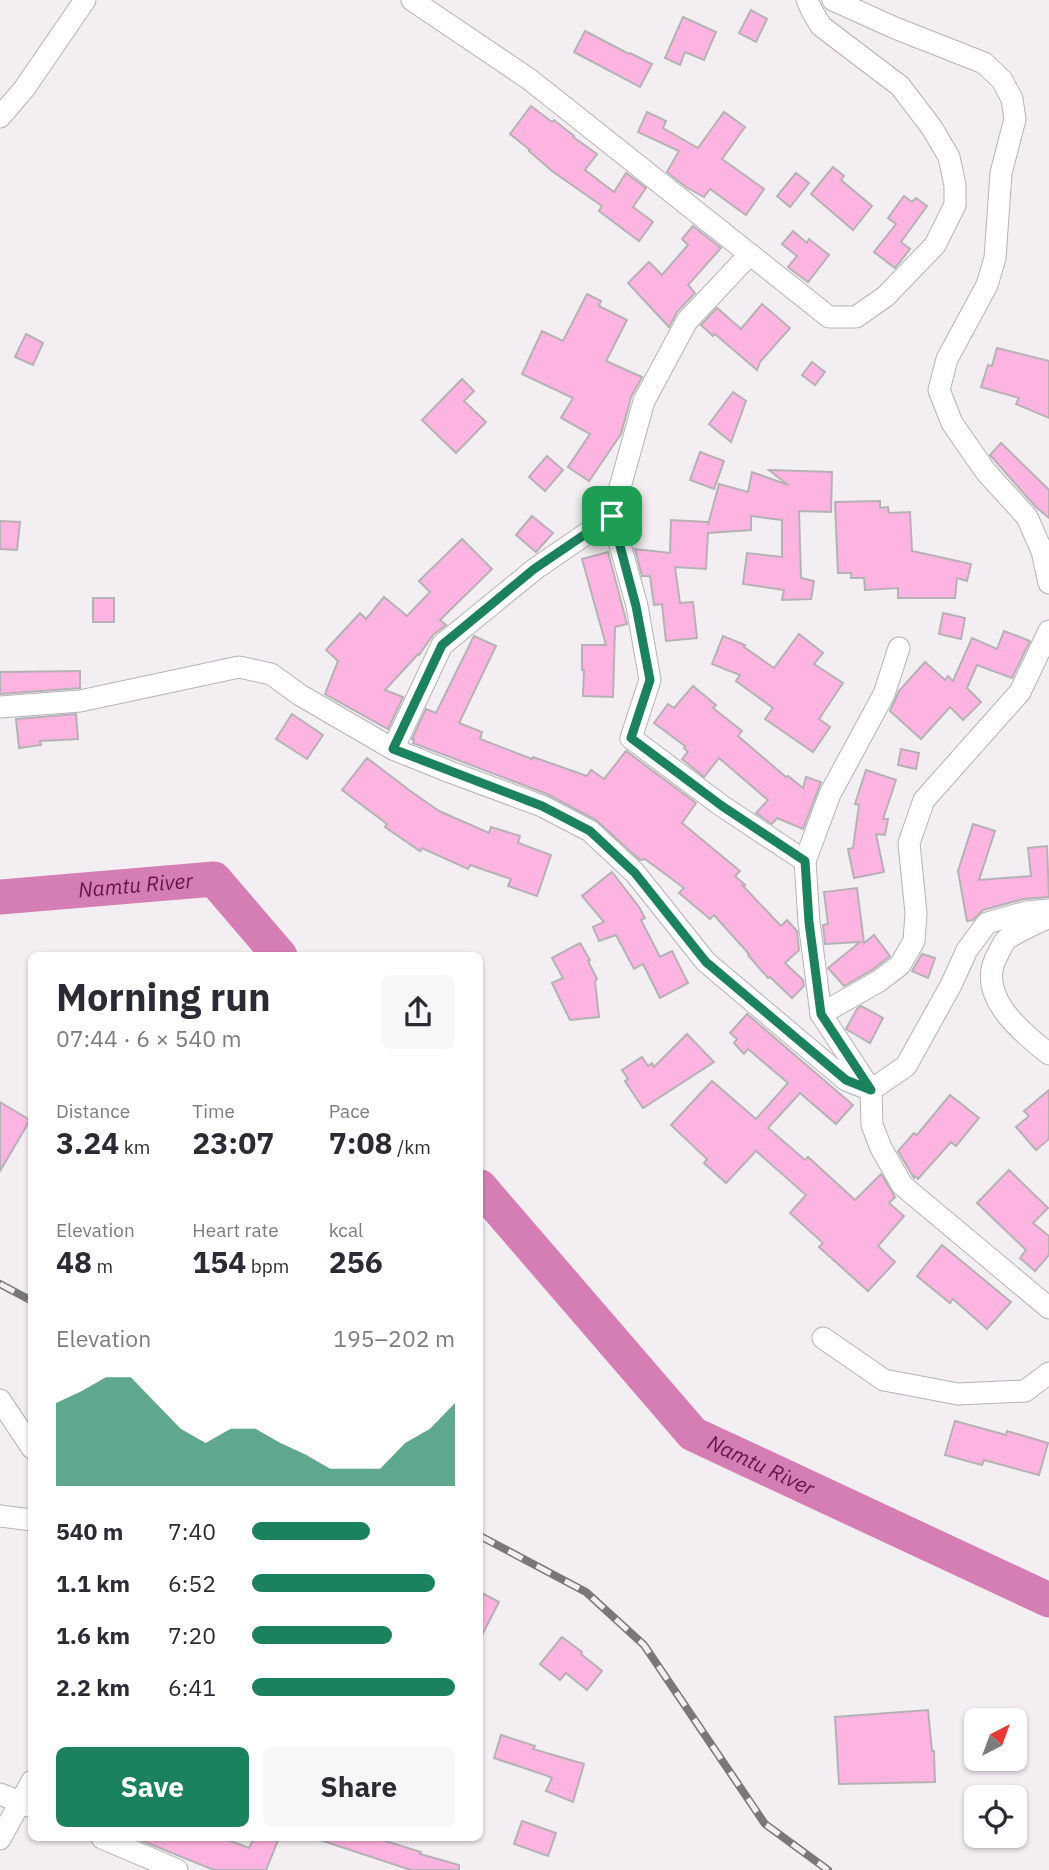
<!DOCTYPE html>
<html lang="en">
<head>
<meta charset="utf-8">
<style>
	body { margin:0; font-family:"IBM Plex Sans",sans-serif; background:#f7f7f7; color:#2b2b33; height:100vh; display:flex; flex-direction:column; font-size:26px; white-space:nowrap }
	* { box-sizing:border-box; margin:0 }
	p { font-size:23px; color:#7c7c81 }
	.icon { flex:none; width:38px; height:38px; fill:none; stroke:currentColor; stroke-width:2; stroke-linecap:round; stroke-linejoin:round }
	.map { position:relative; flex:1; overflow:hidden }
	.drawer { position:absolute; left:28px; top:952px; width:455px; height:889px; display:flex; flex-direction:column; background:#fff; border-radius:10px; box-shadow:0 2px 5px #0004 }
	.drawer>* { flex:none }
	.needle { width:46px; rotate:41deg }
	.controls { position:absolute; left:964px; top:1708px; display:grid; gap:14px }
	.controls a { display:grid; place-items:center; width:63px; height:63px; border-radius:10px; background:#fff; box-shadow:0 2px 5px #0004; font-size:35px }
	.pin { position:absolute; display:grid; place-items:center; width:60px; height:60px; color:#fff; margin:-30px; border-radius:14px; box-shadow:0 4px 10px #0006 }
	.round { display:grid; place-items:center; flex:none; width:74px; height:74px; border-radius:10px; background:#f7f7f7 }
	.headline { display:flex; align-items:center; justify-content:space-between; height:119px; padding:0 28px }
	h1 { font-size:38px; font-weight:700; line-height:52px }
	.figures { display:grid; grid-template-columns:repeat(3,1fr); gap:10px; height:119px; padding:7px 28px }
	.figures div { display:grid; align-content:center }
	.figures b { font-size:30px; font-weight:700 }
	.figures small { font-size:19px; font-weight:400 }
	.figures p { font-size:19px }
	.chart { height:196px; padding:14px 28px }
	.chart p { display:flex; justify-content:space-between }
	.chart svg { width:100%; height:126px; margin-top:7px; fill:#1c825d; opacity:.7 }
	.primary-button { display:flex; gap:14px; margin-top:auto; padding:14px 28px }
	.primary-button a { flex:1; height:80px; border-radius:10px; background:#1c825d; color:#fff; font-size:28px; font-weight:700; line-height:80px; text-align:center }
	.primary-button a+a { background:#f7f7f7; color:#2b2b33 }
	ul { padding:0 28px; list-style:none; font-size:23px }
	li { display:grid; grid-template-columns:112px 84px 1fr; align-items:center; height:52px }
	li i { height:18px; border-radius:9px; background:#1c825d }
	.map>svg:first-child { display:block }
</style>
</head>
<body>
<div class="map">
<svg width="1049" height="1870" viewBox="0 0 1049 1870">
	<rect width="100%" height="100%" fill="#f3eef1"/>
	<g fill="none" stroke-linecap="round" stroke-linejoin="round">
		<g stroke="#d57eb4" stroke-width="35">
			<path id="s1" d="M 0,897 L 214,879 L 280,956"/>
			<path id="s2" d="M 480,1187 L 693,1434 L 1049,1600"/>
		</g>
	</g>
	<g fill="#feb4e0" stroke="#b6b1b4" stroke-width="2">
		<path d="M 751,10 L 767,19 L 756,42 L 739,33 Z"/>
		<path d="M 683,17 L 716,32 L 704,60 L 685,52 L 680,65 L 665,58 Z"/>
		<path d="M 585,31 L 629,54 L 630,53 L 652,64 L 640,87 L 574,52 Z"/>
		<path d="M 531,106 L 552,122 L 554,120 L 574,136 L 573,137 L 597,154 L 585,170 L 614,192 L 626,173 L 646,188 L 633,207 L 653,222 L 639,241 L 599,211 L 602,206 L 552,171 L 529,151 L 530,150 L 510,134 Z"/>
		<path d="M 647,112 L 666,121 L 663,128 L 698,148 L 724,112 L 745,127 L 722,159 L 764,189 L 746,215 L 710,189 L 704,197 L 686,187 L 667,172 L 679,151 L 638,132 Z"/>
		<path d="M 833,167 L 844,176 L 841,180 L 872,206 L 853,230 L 811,194 Z"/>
		<path d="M 796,173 L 809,183 L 790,207 L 777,196 Z"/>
		<path d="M 904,196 L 912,202 L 916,198 L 927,206 L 901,242 L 910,249 L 895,268 L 874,252 L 896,224 L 888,218 Z"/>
		<path d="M 693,226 L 721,248 L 688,285 L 695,293 L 677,312 L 669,327 L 628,283 L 649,262 L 662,275 L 688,245 L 682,239 Z"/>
		<path d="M 793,231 L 807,243 L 809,239 L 829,255 L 808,282 L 788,267 L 797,256 L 782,244 Z"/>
		<path d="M 587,294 L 601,301 L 599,306 L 627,320 L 606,361 L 642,377 L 631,397 L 621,434 L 589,481 L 568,467 L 590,434 L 561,418 L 573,398 L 522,374 L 542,331 L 563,341 Z"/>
		<path d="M 762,304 L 790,328 L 760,362 L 757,370 L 715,334 L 713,336 L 701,325 L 717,308 L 741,329 Z"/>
		<path d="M 26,334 L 43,343 L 33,365 L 15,357 Z"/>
		<path d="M 997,348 L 1049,361 L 1049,418 L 1016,404 L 1019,398 L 981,387 L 988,365 L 992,366 Z"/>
		<path d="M 812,362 L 825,372 L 815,385 L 802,375 Z"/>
		<path d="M 462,379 L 474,391 L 464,401 L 486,422 L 456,453 L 422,420 Z"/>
		<path d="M 733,392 L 746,401 L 731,442 L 709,424 Z"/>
		<path d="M 1001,443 L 1049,490 L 1049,518 L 1036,507 L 990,455 Z"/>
		<path d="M 700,452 L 724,461 L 714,489 L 690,480 Z"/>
		<path d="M 547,456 L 563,470 L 545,491 L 529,477 Z"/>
		<path d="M 769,470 L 832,472 L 831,512 L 799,511 L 801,578 L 814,581 L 811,599 L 782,600 L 784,590 L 743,584 L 747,553 L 782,557 L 782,520 L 751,516 L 751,530 L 708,533 L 706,569 L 675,567 L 680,603 L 693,602 L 697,638 L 666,641 L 662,604 L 654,605 L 650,576 L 642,576 L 635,549 L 670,553 L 671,520 L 708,522 L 708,525 L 719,484 L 748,492 L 752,472 L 788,485 Z"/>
		<path d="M 880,501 L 880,508 L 888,507 L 889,513 L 910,512 L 912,551 L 971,564 L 967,581 L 957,578 L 955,598 L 898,598 L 898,588 L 865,590 L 864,578 L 851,578 L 851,573 L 838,573 L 835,502 Z"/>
		<path d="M 532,516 L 553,533 L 536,552 L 516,535 Z"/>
		<path d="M 0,521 L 20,522 L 17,550 L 0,549 Z"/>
		<path d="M 462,539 L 492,569 L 440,620 L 446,625 L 433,635 L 419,655 L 418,654 L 385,690 L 403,697 L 388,729 L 325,694 L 338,661 L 326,650 L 360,613 L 366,619 L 384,597 L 407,616 L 430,592 L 419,581 Z"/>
		<path d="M 608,552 L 627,624 L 615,627 L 613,697 L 583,696 L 584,670 L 582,670 L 582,645 L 606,645 L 582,559 Z"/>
		<rect x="93" y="598" width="21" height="24"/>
		<path d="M 943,613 L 965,618 L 961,639 L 939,634 Z"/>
		<path d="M 1004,631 L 1030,641 L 1012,678 L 977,665 L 967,688 L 981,702 L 963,720 L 950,707 L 921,739 L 890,711 L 899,691 L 925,662 L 945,680 L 948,676 L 953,681 L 972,638 L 997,649 Z"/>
		<path d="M 799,634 L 823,653 L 814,664 L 843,683 L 819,719 L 830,727 L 813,752 L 765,719 L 773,708 L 736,681 L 740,675 L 712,664 L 723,636 L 745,645 L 744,647 L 774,668 Z"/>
		<path d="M 474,636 L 496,646 L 459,723 L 482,732 L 480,739 L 532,759 L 533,757 L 587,776 L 591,770 L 604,779 L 626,751 L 696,803 L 682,823 L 740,871 L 735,876 L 745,885 L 743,886 L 781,926 L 787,920 L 797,931 L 799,950 L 785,963 L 803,980 L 804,986 L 792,998 L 770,977 L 768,978 L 748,955 L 749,954 L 714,915 L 710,919 L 679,893 L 684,888 L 645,859 L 640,860 L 596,820 L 547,794 L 413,743 L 414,740 L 412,739 L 426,709 L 436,713 Z"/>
		<path d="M 80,671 L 80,688 L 0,694 L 0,672 Z"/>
		<path d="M 693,686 L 716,705 L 713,708 L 742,731 L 738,736 L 786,777 L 788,776 L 803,788 L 806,777 L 821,782 L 803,829 L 777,818 L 772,824 L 756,813 L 768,800 L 719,758 L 704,777 L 682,759 L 688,752 L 684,748 L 685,746 L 654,723 L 668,704 L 674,708 Z"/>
		<path d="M 76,714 L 78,739 L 40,741 L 41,745 L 19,748 L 16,719 Z"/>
		<path d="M 292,714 L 323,735 L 307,759 L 276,739 Z"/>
		<path d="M 901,749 L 919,753 L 916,769 L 898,765 Z"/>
		<path d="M 367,758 L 409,790 L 439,811 L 489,833 L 491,827 L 520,836 L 518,843 L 551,855 L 537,896 L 508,886 L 511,879 L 470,865 L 468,869 L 422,848 L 420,851 L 385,827 L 387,824 L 342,790 Z"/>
		<path d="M 866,770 L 896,780 L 883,819 L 888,819 L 885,835 L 876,834 L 884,872 L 854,878 L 848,849 L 853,848 L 859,805 L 855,804 Z"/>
		<path d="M 973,824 L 995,831 L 979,880 L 1031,876 L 1028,848 L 1047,846 L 1049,897 L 1023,899 L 983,910 L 973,920 L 967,921 L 958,871 Z"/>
		<path d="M 612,872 L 639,907 L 645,918 L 641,920 L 660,957 L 672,951 L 688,983 L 660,998 L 643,964 L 634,969 L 616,935 L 599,941 L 593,927 L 604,922 L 582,896 Z"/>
		<path d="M 857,888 L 864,943 L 874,935 L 890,956 L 872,970 L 844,986 L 828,968 L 860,942 L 825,944 L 823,925 L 828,924 L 824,892 Z"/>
		<path d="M 580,943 L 590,960 L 588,961 L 597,979 L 595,981 L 599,1017 L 570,1020 L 552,983 L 563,978 L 552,958 Z"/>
		<path d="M 922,954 L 935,958 L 928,978 L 912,971 Z"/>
		<path d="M 861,1006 L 883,1018 L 870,1043 L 846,1029 L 857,1009 Z"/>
		<path d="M 747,1014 L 853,1105 L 836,1124 L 800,1093 L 768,1128 L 805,1160 L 808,1157 L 855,1200 L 881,1174 L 895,1197 L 889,1203 L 904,1216 L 878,1246 L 895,1262 L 868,1291 L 819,1247 L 823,1243 L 790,1213 L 806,1195 L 756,1151 L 726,1183 L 704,1163 L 707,1159 L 671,1125 L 712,1081 L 756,1119 L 788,1083 L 748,1049 L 744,1054 L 734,1043 L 737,1039 L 730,1033 Z"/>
		<path d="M 687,1034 L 714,1062 L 643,1108 L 625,1081 L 628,1079 L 622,1070 L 642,1057 L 648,1066 L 652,1063 L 654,1067 Z"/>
		<path d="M 1049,1090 L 1049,1139 L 1036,1150 L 1016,1127 L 1029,1116 L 1024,1111 Z"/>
		<path d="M 950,1095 L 979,1118 L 956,1146 L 951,1142 L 918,1179 L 915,1176 L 914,1178 L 898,1151 L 914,1133 L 917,1135 Z"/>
		<path d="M 0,1102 L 30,1120 L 0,1171 Z"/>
		<path d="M 1009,1170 L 1048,1208 L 1033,1223 L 1049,1236 L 1049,1255 L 1035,1271 L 1020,1258 L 1026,1250 L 977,1203 Z"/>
		<path d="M 942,1245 L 1011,1302 L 987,1329 L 953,1299 L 950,1303 L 917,1276 Z"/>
		<path d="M 955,1421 L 1006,1435 L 1007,1431 L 1048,1443 L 1039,1475 L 984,1460 L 982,1465 L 945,1455 Z"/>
		<path d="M 480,1592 L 499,1602 L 480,1639 Z"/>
		<path d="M 562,1637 L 582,1652 L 581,1654 L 602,1671 L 587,1690 L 566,1673 L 560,1680 L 540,1664 Z"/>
		<path d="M 928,1710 L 932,1751 L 934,1751 L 935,1782 L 839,1784 L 835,1717 Z"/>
		<path d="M 501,1735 L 535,1746 L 533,1749 L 584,1764 L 573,1802 L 546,1791 L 552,1778 L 548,1776 L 494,1758 Z"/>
		<path d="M 522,1821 L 556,1833 L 548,1856 L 514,1844 Z"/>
		<path d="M 135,1838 L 223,1838 L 249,1848 L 254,1838 L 279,1838 L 266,1870 L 214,1870 Z"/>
		<path d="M 320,1838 L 376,1838 L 421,1852 L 420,1854 L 459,1865 L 459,1870 L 411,1870 L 320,1840 Z"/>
	</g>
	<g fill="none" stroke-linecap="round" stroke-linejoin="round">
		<defs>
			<g id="minor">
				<path d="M 412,0 L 529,79 L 829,317 L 856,317 L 886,296 L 935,245 L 955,205 L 955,185 L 949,157 L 932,128 L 900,86 L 821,26 L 812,11 L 807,0"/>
				<path d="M 833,0 L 895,28 L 984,63 L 1002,80 L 1012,99 L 1015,119 L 1001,173 L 995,258 L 987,285 L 947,359 L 939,390 L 952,423 L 986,472 L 1027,517 L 1042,551 L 1049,583"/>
				<path d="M 0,117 L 24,89 L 85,0"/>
				<path d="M 750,254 L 687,321 L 644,401 L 612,516 L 637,606 L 650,680 L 631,738 L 722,806 L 805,861 L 830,794 L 884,694 L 899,648"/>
				<path d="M 0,707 L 80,701 L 239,667 L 271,674 L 300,695 L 393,749 L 450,772 L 542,806 L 590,831 L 635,873 L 706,962 L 846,1080 L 871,1090 L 906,1066 L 951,985 L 967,950 L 987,923 L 1026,912 L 1049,910"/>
				<path d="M 393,749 L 442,645 L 535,569 L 612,516"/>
				<path d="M 805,861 L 809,922 L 821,1014 L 871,1090 L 872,1125 L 881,1148 L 902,1185 L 1049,1308"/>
				<path d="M 1049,917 C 1038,923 1015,932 1006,940 C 1003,943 1000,950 998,954 C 974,994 1021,1032 1049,1054"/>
				<path d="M 821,1014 L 879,981 L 900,965 L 914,941 L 916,913 L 909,843 L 924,800 L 1020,692 L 1049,631"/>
				<path d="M 823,1338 L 884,1380 L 958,1394 L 1025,1391 L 1049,1373"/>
				<path d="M 0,1400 L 32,1448"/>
				<path d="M 0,1516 L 32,1520"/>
				<path d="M 0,1794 L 32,1807"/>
				<path d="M 102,1838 L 177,1870"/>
				<path d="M 0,1839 L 32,1781"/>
			</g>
		</defs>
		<use href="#minor" stroke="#b7b2b5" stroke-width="23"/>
		<use href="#minor" stroke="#fff" stroke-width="21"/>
		<defs>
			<g id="rail">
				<path d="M 0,1284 L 32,1301"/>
				<path d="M 480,1536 L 586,1592 L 644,1645 L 765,1824 L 828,1870"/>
			</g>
		</defs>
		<use href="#rail" stroke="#7a7779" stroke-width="8"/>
		<use href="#rail" stroke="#f3eef1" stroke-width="5" stroke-dasharray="16" stroke-linecap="butt"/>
	</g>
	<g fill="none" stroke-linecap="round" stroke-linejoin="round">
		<defs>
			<path id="route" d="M 612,516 L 636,606 L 650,680 L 631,738 L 722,806 L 805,861 L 809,922 L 821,1014 L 871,1090 L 846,1080 L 706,962 L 635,873 L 590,831 L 542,806 L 393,749 L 442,645 L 534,569 Z"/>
		</defs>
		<use href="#route" stroke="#fff" stroke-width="14"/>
		<use href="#route" stroke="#1c825d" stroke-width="9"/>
	</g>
	<g text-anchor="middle" stroke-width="5" stroke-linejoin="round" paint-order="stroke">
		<g font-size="21" font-style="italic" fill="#63154b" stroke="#f3eef1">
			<text dy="7" stroke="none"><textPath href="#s1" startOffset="136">Namtu River</textPath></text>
			<text dy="7" stroke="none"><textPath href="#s2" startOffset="401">Namtu River</textPath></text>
		</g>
	</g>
</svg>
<div class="controls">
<a><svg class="needle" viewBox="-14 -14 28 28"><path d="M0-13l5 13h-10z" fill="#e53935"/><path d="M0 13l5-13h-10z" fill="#7c7c81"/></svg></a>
<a><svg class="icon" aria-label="locate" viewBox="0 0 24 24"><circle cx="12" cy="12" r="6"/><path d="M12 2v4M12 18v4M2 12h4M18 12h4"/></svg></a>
</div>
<div class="pin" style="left:612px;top:516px;background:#1e9e55"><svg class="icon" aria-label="arrive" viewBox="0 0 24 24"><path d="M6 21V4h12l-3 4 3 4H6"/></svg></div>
<section class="drawer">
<div class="headline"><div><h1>Morning run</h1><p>07:44 · 6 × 540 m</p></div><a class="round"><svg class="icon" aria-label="share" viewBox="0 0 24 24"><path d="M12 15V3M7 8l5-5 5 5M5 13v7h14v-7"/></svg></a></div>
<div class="figures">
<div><p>Distance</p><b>3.24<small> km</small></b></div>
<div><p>Time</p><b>23:07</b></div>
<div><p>Pace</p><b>7:08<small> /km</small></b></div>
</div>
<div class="figures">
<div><p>Elevation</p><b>48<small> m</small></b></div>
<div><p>Heart rate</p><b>154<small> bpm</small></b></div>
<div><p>kcal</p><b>256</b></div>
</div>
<div class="chart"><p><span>Elevation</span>195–202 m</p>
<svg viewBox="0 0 160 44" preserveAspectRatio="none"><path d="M0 44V15L10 11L20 6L30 6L40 15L50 24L60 29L70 24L80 24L90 29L100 33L110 38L120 38L130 38L140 29L150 24L160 15V44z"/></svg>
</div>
<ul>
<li><b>540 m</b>7:40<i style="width:58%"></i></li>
<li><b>1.1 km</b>6:52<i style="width:90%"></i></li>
<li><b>1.6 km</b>7:20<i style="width:69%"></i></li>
<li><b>2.2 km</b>6:41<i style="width:100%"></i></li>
</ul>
<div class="primary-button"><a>Save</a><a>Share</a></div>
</section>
</div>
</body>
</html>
